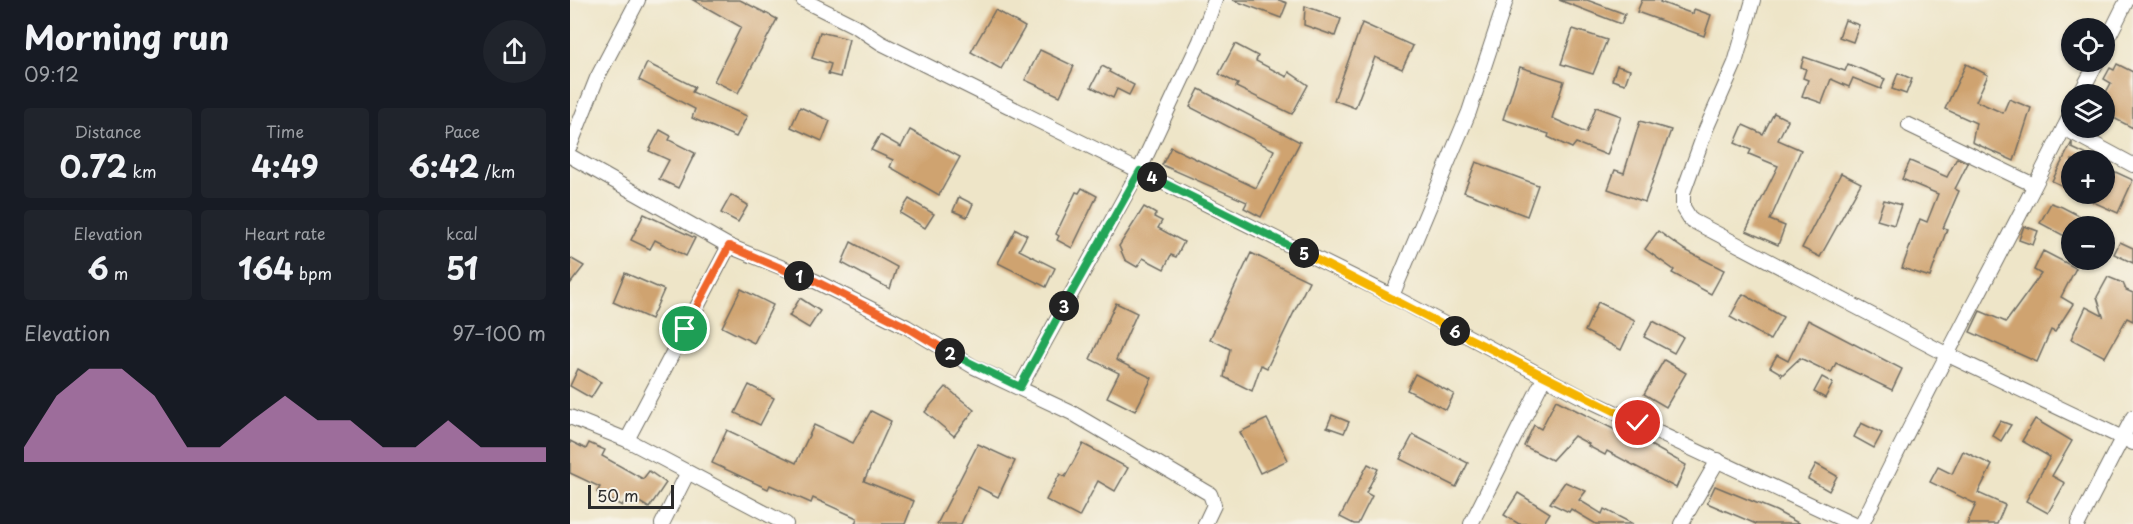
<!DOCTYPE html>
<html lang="en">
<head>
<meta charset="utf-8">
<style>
	body { margin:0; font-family:"Playpen Sans",sans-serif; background:#20242c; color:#f1f3f6; height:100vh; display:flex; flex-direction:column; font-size:22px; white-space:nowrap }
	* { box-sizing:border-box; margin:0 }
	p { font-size:20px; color:#9ea1a6 }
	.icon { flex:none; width:33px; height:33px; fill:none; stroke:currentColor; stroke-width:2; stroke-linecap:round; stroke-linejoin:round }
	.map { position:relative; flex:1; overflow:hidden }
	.side { display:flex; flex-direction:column; background:#171b24; width:570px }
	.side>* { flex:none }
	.tools { position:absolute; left:1491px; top:18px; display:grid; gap:12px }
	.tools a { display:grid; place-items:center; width:54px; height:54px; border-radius:50%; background:#171b24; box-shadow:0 2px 4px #0004; font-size:30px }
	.scale { position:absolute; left:18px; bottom:15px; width:86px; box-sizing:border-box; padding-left:6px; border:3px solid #2b2b2b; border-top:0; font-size:16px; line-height:21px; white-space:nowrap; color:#2b2b2b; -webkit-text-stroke:4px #f7f3e8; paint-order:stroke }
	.pin { position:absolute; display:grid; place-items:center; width:51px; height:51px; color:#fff; margin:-26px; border:3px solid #fff; border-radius:50%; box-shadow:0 2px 6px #0007 }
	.km { position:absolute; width:30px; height:30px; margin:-15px; border-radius:50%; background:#222; color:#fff; font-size:16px; line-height:30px; text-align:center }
	.round { display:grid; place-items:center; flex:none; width:63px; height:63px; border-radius:32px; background:#20242c }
	.overview { display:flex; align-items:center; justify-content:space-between; height:102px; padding:0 24px }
	h1 { font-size:33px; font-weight:700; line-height:45px }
	.figures { display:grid; grid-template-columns:repeat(3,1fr); gap:9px; height:102px; padding:6px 24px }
	.figures div { display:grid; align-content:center; border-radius:6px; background:#20242c; text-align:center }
	.figures b { font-size:30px; font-weight:700 }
	.figures small { font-size:16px; font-weight:400 }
	.figures p { font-size:16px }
	.chart { height:168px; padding:12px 24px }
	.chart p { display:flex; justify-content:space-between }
	.chart svg { width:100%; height:108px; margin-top:6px; fill:#d690ce; opacity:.7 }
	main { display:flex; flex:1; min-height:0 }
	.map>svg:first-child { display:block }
</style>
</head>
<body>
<main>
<section class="side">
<div class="overview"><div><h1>Morning run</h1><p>09:12</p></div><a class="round"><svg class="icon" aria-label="share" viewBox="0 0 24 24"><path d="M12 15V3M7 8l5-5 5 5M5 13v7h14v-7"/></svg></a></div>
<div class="figures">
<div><p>Distance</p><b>0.72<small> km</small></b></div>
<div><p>Time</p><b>4:49</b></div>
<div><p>Pace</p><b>6:42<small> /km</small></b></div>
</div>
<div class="figures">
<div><p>Elevation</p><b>6<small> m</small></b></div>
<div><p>Heart rate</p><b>164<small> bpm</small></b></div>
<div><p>kcal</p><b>51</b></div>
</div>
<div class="chart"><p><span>Elevation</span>97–100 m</p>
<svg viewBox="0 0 160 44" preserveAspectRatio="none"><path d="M0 44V38L10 17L20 6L30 6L40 17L50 38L60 38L70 27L80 17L90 27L100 27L110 38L120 38L130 27L140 38L150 38L160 38V44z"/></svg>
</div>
</section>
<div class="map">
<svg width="1563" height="524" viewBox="0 0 1563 524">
	<rect width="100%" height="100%" fill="#f7f3e8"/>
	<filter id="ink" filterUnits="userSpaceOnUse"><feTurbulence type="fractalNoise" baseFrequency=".0167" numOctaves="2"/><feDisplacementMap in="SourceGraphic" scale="12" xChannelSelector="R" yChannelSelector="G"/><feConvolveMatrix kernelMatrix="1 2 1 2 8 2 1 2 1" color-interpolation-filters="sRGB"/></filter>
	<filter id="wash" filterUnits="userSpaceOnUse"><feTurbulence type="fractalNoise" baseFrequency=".008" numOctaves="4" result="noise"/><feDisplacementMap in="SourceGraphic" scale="24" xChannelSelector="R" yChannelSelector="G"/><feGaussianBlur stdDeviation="1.35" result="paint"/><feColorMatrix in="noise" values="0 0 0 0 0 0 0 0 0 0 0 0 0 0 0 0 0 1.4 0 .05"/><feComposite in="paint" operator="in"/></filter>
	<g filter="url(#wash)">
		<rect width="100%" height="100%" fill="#eee5c8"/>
		<g id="blocks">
			<g fill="#cfa370">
				<path d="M 123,0 L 170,0 L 207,19 L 168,93 L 144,81 L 171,27 Z"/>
				<path d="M 663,0 L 709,0 L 717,3 L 711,18 Z"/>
				<path d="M 989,0 L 1017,0 L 1055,14 L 1051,24 Z"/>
				<path d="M 1072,0 L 1091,0 L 1090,2 L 1123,14 L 1124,9 L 1141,15 L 1134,36 L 1067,12 Z"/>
				<path d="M 735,6 L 771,19 L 765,36 L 734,25 Z"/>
				<path d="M 425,10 L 455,27 L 431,69 L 401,52 Z"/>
				<path d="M 1275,20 L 1289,25 L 1283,42 L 1269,37 Z"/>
				<path d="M 792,23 L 843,46 L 832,69 L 805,57 L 785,108 L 764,100 Z"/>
				<path d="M 1003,29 L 1037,40 L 1023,74 L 991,64 Z"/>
				<path d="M 250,32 L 279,39 L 270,77 L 258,74 L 261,64 L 242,58 Z"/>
				<path d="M 665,44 L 688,56 L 686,61 L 717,77 L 719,72 L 738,85 L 722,114 L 666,87 L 668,84 L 649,74 Z"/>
				<path d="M 470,50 L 504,66 L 490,96 L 455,80 Z"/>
				<path d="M 1234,57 L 1275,71 L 1278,64 L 1315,79 L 1311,89 L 1283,78 L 1279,87 L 1261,79 L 1252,103 L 1232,96 L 1238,80 L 1233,78 L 1236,69 L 1231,67 Z"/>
				<path d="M 77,63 L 125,87 L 122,92 L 177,116 L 166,137 L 122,118 L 125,109 L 69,80 Z"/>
				<path d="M 1396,64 L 1418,75 L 1406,101 L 1433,113 L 1439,99 L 1461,108 L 1444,161 L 1402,142 L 1406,123 L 1375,109 Z"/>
				<path d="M 1547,64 L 1563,72 L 1563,128 L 1534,113 L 1534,96 L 1541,83 L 1534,79 L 1540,68 L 1544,70 Z"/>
				<path d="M 532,66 L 540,70 L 539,72 L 564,85 L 559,95 L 547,89 L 543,98 L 521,87 Z"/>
				<path d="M 1047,66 L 1060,70 L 1055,84 L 1042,80 Z"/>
				<path d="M 950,67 L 994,81 L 982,118 L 1016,133 L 1026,107 L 1051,116 L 1037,155 L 1006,143 L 1002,148 L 978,137 L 979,134 L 933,119 Z"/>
				<path d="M 1328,73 L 1342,79 L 1336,94 L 1322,89 Z"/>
				<path d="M 629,89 L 730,142 L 691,217 L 674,208 L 677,202 L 592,165 L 601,147 L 686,188 L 697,167 L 704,150 L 620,107 Z"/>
				<path d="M 230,107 L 260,121 L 252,141 L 221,127 Z"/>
				<path d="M 1204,113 L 1218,120 L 1208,140 L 1231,150 L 1200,220 L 1215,226 L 1208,245 L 1176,231 L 1208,166 L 1179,154 L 1181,150 L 1165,143 L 1173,125 L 1193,134 Z"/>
				<path d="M 1070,121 L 1101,130 L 1075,202 L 1038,189 L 1045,170 L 1054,173 Z"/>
				<path d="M 90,130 L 101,136 L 99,140 L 125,153 L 108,188 L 89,179 L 99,160 L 79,151 Z"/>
				<path d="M 340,130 L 390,157 L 369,195 L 320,167 L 323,160 L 301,150 L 310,135 L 331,147 Z"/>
				<path d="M 1502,142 L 1502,148 L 1528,160 L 1502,160 L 1502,190 L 1482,181 Z"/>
				<path d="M 1387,158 L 1398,163 L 1385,189 L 1389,191 L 1373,228 L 1377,229 L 1360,277 L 1332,268 L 1350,219 L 1357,222 L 1368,194 L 1332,179 L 1340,161 L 1377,177 Z"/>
				<path d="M 906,162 L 968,185 L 957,216 L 894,192 Z"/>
				<path d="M 1539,169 L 1563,180 L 1548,213 L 1523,202 L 1527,194 L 1534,194 L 1534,177 Z"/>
				<path d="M 1271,173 L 1291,183 L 1250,257 L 1232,248 Z"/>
				<path d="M 512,188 L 527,196 L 502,248 L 487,240 L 489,236 L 486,234 L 506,192 L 509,193 Z"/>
				<path d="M 161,195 L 178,205 L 168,222 L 151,213 Z"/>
				<path d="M 389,197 L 403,204 L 397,217 L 383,211 Z"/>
				<path d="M 339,199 L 364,214 L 355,228 L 330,213 Z"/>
				<path d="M 1314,200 L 1331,205 L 1324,225 L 1307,220 Z"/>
				<path d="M 1481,203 L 1492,207 L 1529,226 L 1502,226 L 1502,240 L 1470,223 Z"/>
				<path d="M 574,207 L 586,214 L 584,217 L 592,221 L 588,228 L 614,242 L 606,257 L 601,255 L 594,269 L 573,258 L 567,267 L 555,260 L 549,246 Z"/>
				<path d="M 74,214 L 125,238 L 116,256 L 85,240 L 80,249 L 61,240 Z"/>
				<path d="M 1454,226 L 1468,231 L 1463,245 L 1449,240 Z"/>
				<path d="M 446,229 L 457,235 L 449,250 L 485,268 L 476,287 L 428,263 Z"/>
				<path d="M 1088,231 L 1115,250 L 1154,270 L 1141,294 L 1102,273 L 1104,270 L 1075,249 Z"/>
				<path d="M 281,242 L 327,267 L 320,289 L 272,263 Z"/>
				<path d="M 1550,242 L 1563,248 L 1563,263 L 1544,254 Z"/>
				<path d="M 1473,251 L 1506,268 L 1491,297 L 1503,304 L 1485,332 L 1481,330 L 1467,362 L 1400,332 L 1410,311 L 1436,322 L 1471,274 L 1464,270 Z"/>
				<path d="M 681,253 L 739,281 L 697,368 L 691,365 L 682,391 L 654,377 L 660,349 L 640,339 Z"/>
				<path d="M 0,258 L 14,266 L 0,284 Z"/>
				<path d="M 55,273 L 94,290 L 81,319 L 43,302 Z"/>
				<path d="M 1538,277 L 1553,283 L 1556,290 L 1563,293 L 1563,321 L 1557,318 L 1535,357 L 1501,339 L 1516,307 L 1533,316 L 1527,297 Z"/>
				<path d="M 171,289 L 203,305 L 184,343 L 152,327 Z"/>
				<path d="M 1173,294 L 1213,317 L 1200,340 L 1160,317 Z"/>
				<path d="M 230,298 L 250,311 L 239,328 L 219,316 Z"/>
				<path d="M 1028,302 L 1065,320 L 1051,350 L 1015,331 Z"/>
				<path d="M 546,303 L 567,313 L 546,360 L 582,378 L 565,411 L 537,397 L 549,373 L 520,359 Z"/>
				<path d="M 1238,320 L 1332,369 L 1322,390 L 1266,363 L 1261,373 L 1230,358 L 1211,376 L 1212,374 L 1200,367 L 1207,355 L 1218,361 Z"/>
				<path d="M 1083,321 L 1113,337 L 1104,353 L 1074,337 Z"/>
				<path d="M 1094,360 L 1116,373 L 1096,407 L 1074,394 Z"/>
				<path d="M 8,369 L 31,382 L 21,398 L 0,386 Z"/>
				<path d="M 845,374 L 884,394 L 876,410 L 837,390 Z"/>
				<path d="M 1252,377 L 1263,383 L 1255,398 L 1244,392 Z"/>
				<path d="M 179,385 L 204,398 L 190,425 L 165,413 Z"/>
				<path d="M 376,387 L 404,410 L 384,436 L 355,412 Z"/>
				<path d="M 986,400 L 1051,433 L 1052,429 L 1116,465 L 1106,488 L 1037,451 L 1035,455 L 1018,446 L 1019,444 L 1004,436 L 982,460 L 954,446 L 964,425 L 971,429 Z"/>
				<path d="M 301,411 L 321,421 L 294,481 L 344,501 L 335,524 L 285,524 L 287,518 L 243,498 L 241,503 L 200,485 L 198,489 L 142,463 L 157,430 L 226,463 L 244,425 L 283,443 Z"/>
				<path d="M 762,415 L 779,422 L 774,433 L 757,427 Z"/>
				<path d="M 697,419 L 718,460 L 690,473 L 670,432 Z"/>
				<path d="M 1465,419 L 1502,441 L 1482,476 L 1495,483 L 1478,513 L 1456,501 L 1480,457 L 1452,441 Z"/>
				<path d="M 1430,421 L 1441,425 L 1431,441 L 1422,435 Z"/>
				<path d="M 1291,423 L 1312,433 L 1304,448 L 1284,437 Z"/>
				<path d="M 843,435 L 898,463 L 886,487 L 830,459 Z"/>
				<path d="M 0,441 L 16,449 L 19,443 L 35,450 L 32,456 L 73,479 L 79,471 L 96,483 L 79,508 L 58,495 L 52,506 L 27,492 L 30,487 L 0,473 Z"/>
				<path d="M 408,444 L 445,461 L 428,497 L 408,487 L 391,524 L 367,524 Z"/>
				<path d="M 513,444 L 558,468 L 545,491 L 528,481 L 509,517 L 476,500 L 490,474 L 495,477 Z"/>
				<path d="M 1393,451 L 1422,465 L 1408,493 L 1435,505 L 1427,524 L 1397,524 L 1406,504 L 1360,482 L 1368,467 L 1382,474 Z"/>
				<path d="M 798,464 L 808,469 L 796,493 L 802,496 L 788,524 L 784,524 L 770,517 Z"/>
				<path d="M 1246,464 L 1267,476 L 1259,491 L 1238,479 Z"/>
				<path d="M 995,482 L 1016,491 L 1009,500 L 1032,514 L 1034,509 L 1063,524 L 1026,524 L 1001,509 L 999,512 L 980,503 Z"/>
				<path d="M 1145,486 L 1206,511 L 1230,524 L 1186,524 L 1137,503 Z"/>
				<path d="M 948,493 L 980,513 L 973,524 L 949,524 L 934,515 Z"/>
			</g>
		</g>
	</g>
	<g filter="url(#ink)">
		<use href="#blocks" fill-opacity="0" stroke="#6f6c62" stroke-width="1.5"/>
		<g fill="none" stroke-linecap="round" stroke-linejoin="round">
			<defs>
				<g id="street">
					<path d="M 233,0 L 287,27 L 311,43 L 822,296"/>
					<path d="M 936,0 L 899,112 L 822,296 L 1010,396 L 1282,524"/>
					<path d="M 1183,0 L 1165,63 L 1136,129 L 1113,193 L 1113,207 L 1121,220 L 1376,354 L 1563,443"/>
					<path d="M 1534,46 L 1557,0"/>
					<path d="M 1510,94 L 1527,62"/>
					<path d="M 1339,125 L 1464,185"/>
					<path d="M 1494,128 L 1563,165"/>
					<path d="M 0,146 L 27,78 L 68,0"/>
					<path d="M 0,156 L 159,246 L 245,281 L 337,327 L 404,367 L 502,413 L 640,494 L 644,505 L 635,524"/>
					<path d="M 450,387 L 569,171 L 630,41 L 645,0"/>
					<path d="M 0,417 L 57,440 L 216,524"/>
					<path d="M 57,440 L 159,246"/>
					<path d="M 92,524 L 117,474"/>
					<path d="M 901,524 L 974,378"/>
					<path d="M 1111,524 L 1148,460"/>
					<path d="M 1292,524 C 1359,385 1433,250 1502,112"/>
					<path d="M 1508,524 L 1563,417"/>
				</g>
			</defs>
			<use href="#street" stroke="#6f6c62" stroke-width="16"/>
			<use href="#street" stroke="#fff" stroke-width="14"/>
		</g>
	</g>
	<g fill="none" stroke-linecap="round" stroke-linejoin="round" filter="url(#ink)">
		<defs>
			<path id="split-1" d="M 115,329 L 159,246 L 229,276"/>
			<path id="split-2" d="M 229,276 L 245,281 L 337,327 L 380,353"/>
			<path id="split-3" d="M 380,353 L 450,387 L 494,306"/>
			<path id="split-4" d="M 494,306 L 570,171 L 582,177"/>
			<path id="split-5" d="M 582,177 L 734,253"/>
			<path id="split-6" d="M 734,253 L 885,331"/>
			<path id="split-7" d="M 885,331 L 1068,423"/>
		</defs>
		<use href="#split-1" stroke="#fff" stroke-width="12"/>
		<use href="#split-2" stroke="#fff" stroke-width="12"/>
		<use href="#split-3" stroke="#fff" stroke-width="12"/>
		<use href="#split-4" stroke="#fff" stroke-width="12"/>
		<use href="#split-5" stroke="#fff" stroke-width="12"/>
		<use href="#split-6" stroke="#fff" stroke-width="12"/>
		<use href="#split-7" stroke="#fff" stroke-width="12"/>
		<use href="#split-1" stroke="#f0652b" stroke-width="8"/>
		<use href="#split-2" stroke="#f0652b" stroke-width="8"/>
		<use href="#split-3" stroke="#22a559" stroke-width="8"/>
		<use href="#split-4" stroke="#22a559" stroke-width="8"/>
		<use href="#split-5" stroke="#22a559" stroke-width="8"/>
		<use href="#split-6" stroke="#f5b400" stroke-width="8"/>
		<use href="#split-7" stroke="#f5b400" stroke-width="8"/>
	</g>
</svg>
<div class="tools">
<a><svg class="icon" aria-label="locate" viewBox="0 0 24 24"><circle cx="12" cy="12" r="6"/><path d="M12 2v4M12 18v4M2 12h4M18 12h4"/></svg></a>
<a><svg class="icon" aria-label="layers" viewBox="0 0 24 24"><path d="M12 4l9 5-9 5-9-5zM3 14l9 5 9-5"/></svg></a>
<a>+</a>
<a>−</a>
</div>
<div class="scale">50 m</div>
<div class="pin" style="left:115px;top:329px;background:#1e9e55"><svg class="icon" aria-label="arrive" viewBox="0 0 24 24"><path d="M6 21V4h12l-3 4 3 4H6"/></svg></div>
<div class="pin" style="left:1068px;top:423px;background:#d93025"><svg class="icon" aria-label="check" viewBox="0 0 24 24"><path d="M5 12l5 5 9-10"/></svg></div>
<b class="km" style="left:229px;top:276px">1</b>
<b class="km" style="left:380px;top:353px">2</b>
<b class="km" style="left:494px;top:306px">3</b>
<b class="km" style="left:582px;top:177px">4</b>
<b class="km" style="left:734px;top:253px">5</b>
<b class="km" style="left:885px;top:331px">6</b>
</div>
</main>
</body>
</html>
